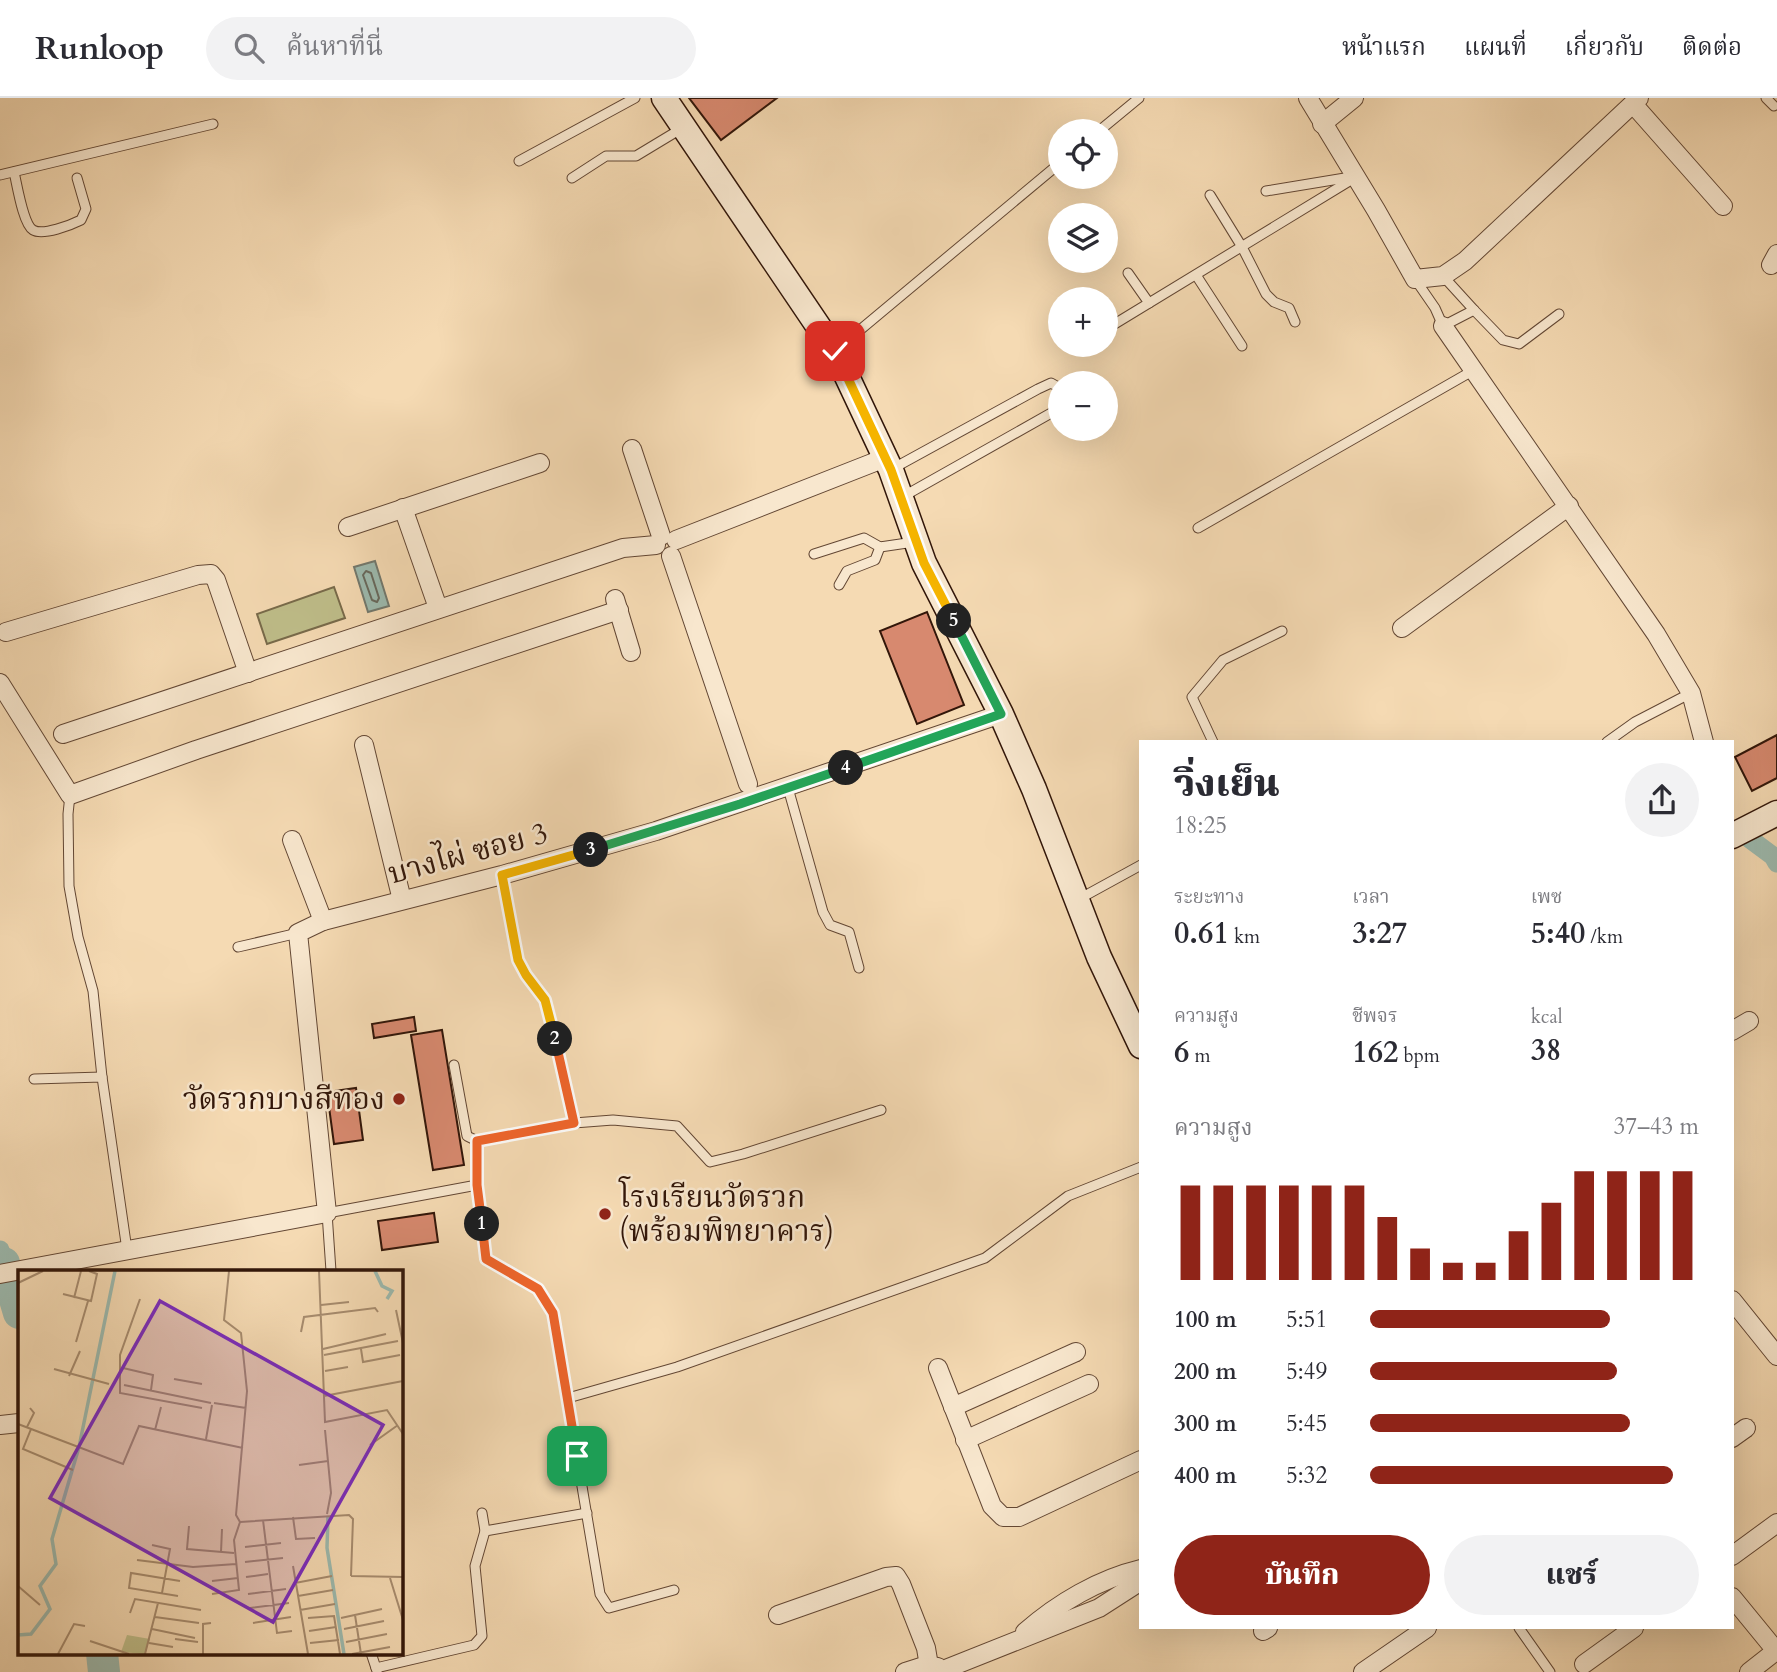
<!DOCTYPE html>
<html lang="th">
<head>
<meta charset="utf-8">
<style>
	body { margin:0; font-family:Cardo,"Noto Serif Thai",serif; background:#f2f2f3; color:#2b2b33; height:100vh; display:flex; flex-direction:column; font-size:26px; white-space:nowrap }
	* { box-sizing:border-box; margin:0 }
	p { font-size:23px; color:#7c7c81 }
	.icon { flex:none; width:38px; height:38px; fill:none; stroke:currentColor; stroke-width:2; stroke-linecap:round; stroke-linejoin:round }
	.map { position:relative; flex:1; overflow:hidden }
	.panel { position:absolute; left:1139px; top:642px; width:595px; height:889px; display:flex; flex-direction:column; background:#fff; border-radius:0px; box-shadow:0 7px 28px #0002 }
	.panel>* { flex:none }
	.controls { position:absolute; left:1048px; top:21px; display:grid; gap:14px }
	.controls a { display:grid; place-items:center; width:70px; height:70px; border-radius:50%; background:#fff; box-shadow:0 7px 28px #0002; font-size:35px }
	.pin { position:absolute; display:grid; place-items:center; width:60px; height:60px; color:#fff; margin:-30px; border-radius:14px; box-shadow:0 4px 10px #0006 }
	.km { position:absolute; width:35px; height:35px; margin:-18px; border-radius:50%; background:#222; color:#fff; font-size:19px; line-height:35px; text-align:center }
	.round { display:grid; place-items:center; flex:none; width:74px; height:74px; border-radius:37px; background:#f2f2f3 }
	.summary { display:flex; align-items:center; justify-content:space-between; height:119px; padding:0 35px }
	h1 { font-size:38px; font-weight:800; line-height:52px }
	.metrics { display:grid; grid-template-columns:repeat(3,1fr); gap:10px; height:119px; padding:7px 35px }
	.metrics div { display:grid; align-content:center }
	.metrics b { font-size:30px; font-weight:800 }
	.metrics small { font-size:19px; font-weight:400 }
	.metrics p { font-size:19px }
	.chart { height:196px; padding:14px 35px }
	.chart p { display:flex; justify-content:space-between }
	.chart svg { width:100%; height:126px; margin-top:7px; stroke:#8f2418; stroke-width:6 }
	.action { display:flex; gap:14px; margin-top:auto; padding:14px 35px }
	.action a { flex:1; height:80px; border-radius:42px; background:#8f2418; color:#fff; font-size:28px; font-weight:800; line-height:80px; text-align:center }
	.action a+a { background:#f2f2f3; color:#2b2b33 }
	ul { padding:0 35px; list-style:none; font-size:23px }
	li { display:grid; grid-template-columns:112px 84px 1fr; align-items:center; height:52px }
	li i { height:18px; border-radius:9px; background:#8f2418 }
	header { display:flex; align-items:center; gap:42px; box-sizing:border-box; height:98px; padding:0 35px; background:#fff; border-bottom:2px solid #e1e1e2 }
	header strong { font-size:33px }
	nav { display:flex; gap:38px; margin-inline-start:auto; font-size:24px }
	.search { width:490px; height:63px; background:#f2f2f3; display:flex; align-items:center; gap:18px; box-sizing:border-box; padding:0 24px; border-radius:38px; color:#7c7c81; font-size:26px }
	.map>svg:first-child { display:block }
</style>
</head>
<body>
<header>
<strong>Runloop</strong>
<div class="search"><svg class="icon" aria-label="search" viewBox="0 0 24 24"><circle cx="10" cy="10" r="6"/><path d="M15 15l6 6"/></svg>ค้นหาที่นี่</div>
<nav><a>หน้าแรก</a><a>แผนที่</a><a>เกี่ยวกับ</a><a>ติดต่อ</a></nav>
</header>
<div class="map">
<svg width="1777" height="1574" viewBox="0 0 1777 1574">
	<rect width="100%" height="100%" fill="#f5dab3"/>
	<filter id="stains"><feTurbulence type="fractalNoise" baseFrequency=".00286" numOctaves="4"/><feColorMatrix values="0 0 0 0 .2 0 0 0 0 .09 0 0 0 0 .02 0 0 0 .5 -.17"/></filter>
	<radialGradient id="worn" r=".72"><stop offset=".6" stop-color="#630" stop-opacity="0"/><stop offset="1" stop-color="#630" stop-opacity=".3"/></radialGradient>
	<path fill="#bfbe8a" stroke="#786a4a" stroke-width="2" d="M 334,489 L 345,520 L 267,546 L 257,516 Z"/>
	<path fill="#9cbaaf" stroke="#72786d" stroke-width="2" d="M 375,463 L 389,508 L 368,514 L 354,469 Z"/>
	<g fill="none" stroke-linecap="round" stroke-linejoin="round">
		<path stroke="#67685c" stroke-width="2" d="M 366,473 L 371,475 L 379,500 L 377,504 L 372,502 L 363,477 Z"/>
		<g stroke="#9cbaaf" stroke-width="19">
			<path d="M 1750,741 L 1773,758 L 1777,765"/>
			<path d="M 0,1152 L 4,1165"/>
		</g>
		<g stroke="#9cbaaf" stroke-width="32">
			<path d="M 4,1165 L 19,1215"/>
			<path d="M 102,1555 L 104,1574"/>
		</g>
	</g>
	<g fill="#d7896f" stroke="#321609" stroke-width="2">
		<path d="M 689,0 L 777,0 L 721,42 Z"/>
		<path d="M 927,514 L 964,607 L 917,626 L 880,533 Z"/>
		<path d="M 1777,637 L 1777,680 L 1752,693 L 1735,659 Z"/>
		<path d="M 414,919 L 416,933 L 374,940 L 372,926 Z"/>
		<path d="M 442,932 L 464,1067 L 433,1072 L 411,937 Z"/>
		<path d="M 356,990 L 363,1042 L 334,1046 L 327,994 Z"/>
		<path d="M 434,1115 L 438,1144 L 382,1152 L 378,1123 Z"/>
	</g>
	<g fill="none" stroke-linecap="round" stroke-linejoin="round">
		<defs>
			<g id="lane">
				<path d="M 1766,0 L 1774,8"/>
				<path d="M 1099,33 L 1139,0"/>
				<path d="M 519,63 L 635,0"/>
				<path d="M 14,74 C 17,86 23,126 33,132 C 43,138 71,127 81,122 L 86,111 L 77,80"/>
				<path d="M 0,77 L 213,26"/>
				<path d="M 572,80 L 606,58 L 636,58 L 684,29"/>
				<path d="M 1266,93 L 1351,79"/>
				<path d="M 1210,97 L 1242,149 L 1266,196 L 1274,204 L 1289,210 L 1295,224"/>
				<path d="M 1128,175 L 1149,205"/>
				<path d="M 1196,177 L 1242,248"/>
				<path d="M 1415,181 L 1435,210 L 1443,228 L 1474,212 L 1443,178"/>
				<path d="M 1474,212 L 1503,242 L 1519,246 L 1559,216"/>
				<path d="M 1108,230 L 1356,79"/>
				<path d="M 836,252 L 1060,65"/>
				<path d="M 892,371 L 1038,291 L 1051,285 L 1060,290"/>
				<path d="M 904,398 L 1060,310"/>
				<path d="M 1198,430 L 1474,272"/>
				<path d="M 814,456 L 864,440 L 880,449 L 914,444"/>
				<path d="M 839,487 L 847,473 L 875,462 L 880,449"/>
				<path d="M 1213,644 L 1192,599 L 1223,562 L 1282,533"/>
				<path d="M 1607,644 L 1635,624 L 1691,595"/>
				<path d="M 788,690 L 823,814 L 830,827 L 849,834 L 859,870"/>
				<path d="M 70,697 L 68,716 L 69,788 L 78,839 L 93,893 L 102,979"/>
				<path d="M 502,777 L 518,862 L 526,877 L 545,902 L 574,1025"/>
				<path d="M 1079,801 L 1141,767"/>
				<path d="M 238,849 L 298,835"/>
				<path d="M 454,967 L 467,1038 L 477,1043 L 574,1025 L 613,1022 L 677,1028 L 710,1064 L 743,1056 L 881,1012"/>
				<path d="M 34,981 L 102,979 L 127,1152"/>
				<path d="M 477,1087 L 477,1043"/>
				<path d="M 331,1173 L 327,1115 L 477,1087 L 486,1161 L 538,1191 L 553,1215 L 600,1496 L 609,1510 L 674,1492"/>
				<path d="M 568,1300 L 677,1269 L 985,1160 L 1068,1098 L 1141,1069"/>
				<path d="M 485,1433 L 587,1415"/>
				<path d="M 1519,1530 L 1550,1574"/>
				<path d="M 371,1555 L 377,1573"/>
				<path d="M 376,1570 L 474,1547 L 482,1538 L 475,1468 L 485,1433 L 482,1415"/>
			</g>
			<g id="street">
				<path d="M 1308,0 L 1376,112 L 1415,181 L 1443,178 L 1465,163 L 1639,0"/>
				<path d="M 1633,6 L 1723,108"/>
				<path d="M 1322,26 L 1354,0"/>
				<path d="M 1771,167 L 1777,156"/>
				<path d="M 1443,228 L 1656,536 L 1691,595 L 1704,644"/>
				<path d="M 632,351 L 661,438"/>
				<path d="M 403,410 L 438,510"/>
				<path d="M 348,429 L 540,365"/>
				<path d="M 676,442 L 885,360"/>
				<path d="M 671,458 L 748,686"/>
				<path d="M 615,501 L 631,554"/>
				<path d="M 1402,530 L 1569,408"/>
				<path d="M 6,534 L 198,477 L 211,476 L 216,482 L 248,575"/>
				<path d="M 0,585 L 70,697 L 196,652 L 619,512"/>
				<path d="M 63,636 L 623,450 L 656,447"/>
				<path d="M 364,647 L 402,802"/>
				<path d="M 292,742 L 323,823"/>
				<path d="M 1732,933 L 1749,923"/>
				<path d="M 0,1176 L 327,1115 L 298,835 L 323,823 L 502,777 L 656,733 L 1001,616"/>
				<path d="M 1732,1202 L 1777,1258"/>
				<path d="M 938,1270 L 992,1408 L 1003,1419 L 1019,1419 L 1141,1362"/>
				<path d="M 953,1309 L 1076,1254"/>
				<path d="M 0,1327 L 19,1325"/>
				<path d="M 1732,1340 L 1746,1330"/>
				<path d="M 965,1342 L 1089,1286"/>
				<path d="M 1732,1458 L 1777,1425"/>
				<path d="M 1732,1499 L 1777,1554"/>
				<path d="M 778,1517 L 886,1479 L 896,1478 L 901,1486 L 926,1550 L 930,1574"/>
				<path d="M 1263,1533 L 1268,1530"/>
				<path d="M 1025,1534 C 1058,1505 1099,1481 1141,1471"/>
				<path d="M 1584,1566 L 1634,1530"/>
				<path d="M 905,1574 L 927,1567 L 938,1569"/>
				<path d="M 944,1574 L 948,1570 L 1099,1510 L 1141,1483"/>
				<path d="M 1363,1574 L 1427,1530"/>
				<path d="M 1749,1574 L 1777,1552"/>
			</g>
			<g id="secondary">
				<path d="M 664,0 L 835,253 L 891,372 L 924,465 L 1001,616 L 1034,691 L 1099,859 L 1141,948"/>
				<path d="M 1732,738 L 1777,715"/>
			</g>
		</defs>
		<use href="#lane" stroke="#634734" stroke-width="11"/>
		<use href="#street" stroke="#634734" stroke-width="20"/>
		<use href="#secondary" stroke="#321609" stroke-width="27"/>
		<use href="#lane" stroke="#f8e7ce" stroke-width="9"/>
		<use href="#street" stroke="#f8e7ce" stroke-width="18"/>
		<use href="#secondary" stroke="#f8e7ce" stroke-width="24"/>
	</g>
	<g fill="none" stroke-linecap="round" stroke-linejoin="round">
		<defs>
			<path id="split-1" d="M 482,1126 L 486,1161 L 538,1191 L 553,1215 L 577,1358"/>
			<path id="split-2" d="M 482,1126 L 477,1087 L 477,1043 L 574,1025 L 555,941"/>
			<path id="split-3" d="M 555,941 L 545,902 L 526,877 L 518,862 L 502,777 L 591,752"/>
			<path id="split-4" d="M 591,752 L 740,706 L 846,670"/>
			<path id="split-5" d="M 846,670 L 1001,616 L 954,523"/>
			<path id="split-6" d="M 835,253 L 891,372 L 924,465 L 954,523"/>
		</defs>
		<use href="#split-1" stroke="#fff" stroke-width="14"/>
		<use href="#split-2" stroke="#fff" stroke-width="14"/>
		<use href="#split-3" stroke="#fff" stroke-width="14"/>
		<use href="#split-4" stroke="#fff" stroke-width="14"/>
		<use href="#split-5" stroke="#fff" stroke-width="14"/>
		<use href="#split-6" stroke="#fff" stroke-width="14"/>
		<use href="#split-1" stroke="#f0652b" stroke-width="9"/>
		<use href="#split-2" stroke="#f0652b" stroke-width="9"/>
		<use href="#split-3" stroke="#f5b400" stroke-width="9"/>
		<use href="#split-4" stroke="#22a559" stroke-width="9"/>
		<use href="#split-5" stroke="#22a559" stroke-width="9"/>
		<use href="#split-6" stroke="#f5b400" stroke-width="9"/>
	</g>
	<g fill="#8f2418" stroke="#f8e7ce" stroke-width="2.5">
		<circle cx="399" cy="1001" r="7"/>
		<circle cx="605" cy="1116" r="7"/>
	</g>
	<g text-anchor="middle" stroke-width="5" stroke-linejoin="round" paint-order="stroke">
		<g font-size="30" fill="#321609" stroke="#f8e7ce">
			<text transform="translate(468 755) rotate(-15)" y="10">บางไผ่ ซอย 3</text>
		</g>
		<g font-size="30" fill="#321609" stroke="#f8e7ce" text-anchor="end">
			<text x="385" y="1011">วัดรวกบางสีทอง</text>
			<text x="619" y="1109" text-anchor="start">โรงเรียนวัดรวก<tspan x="619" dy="34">(พร้อมพิทยาคาร)</tspan></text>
		</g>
	</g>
	<g transform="translate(18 1172)">
		<rect width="385" height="385" fill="#f5dab3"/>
		<path d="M 109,365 L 132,369 L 127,384 L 103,382 Z" fill="#bfbe8a"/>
		<path fill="none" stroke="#9cbaaf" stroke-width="3.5" d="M 357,1 L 364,16 L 374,21 L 369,29M 61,177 L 97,1M 310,246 L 309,278 L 326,384M 0,365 L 13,364 L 32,339 L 22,316 L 38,294 L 34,269 L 61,177"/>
		<path fill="none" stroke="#a78c6f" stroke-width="2" d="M 211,1 L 206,50 L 223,63 L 229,121 L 218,245 L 222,252M 301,1 L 307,152 L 369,140 L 385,164M 0,13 L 25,1M 45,24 L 73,31 L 79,4 L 71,1M 56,28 L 63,1M 122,29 L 102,85 L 102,123 L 184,138M 303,35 L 331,32M 378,40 L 385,73M 283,62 L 286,47 L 357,38 L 360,42M 58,72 L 70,31M 305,79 L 368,64M 343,79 L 345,92 L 382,85M 306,85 L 380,71M 105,98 L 135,105 L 133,120M 36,99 L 91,114M 307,101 L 330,97M 51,106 L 62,81M 156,109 L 184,114M 106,115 L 193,133M 306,126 L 385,111M 196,133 L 228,138M 0,154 L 105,194 L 121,156 L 225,178M 9,157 L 16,143 L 12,138M 13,159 L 5,179 L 55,200M 137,160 L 143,137M 307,160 L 313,223 L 309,244M 188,169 L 194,135M 352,175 L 380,155M 281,195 L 310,191M 275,247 L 278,269 L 297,268M 245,250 L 259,363 L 274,361M 222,252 L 331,245 L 335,249 L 333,306M 171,256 L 169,279 L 216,283M 134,275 L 152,279 L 144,323M 227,277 L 263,273M 203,282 L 204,259M 119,290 L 175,297 L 218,294M 227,292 L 265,288M 275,296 L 290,384M 333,306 L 385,307M 228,307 L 250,304M 372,308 L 385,350M 194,311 L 220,308M 277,313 L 314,306M 0,316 L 22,335M 194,324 L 221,320 L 216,270 L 222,252M 230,324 L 268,319M 160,326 L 111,318 L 113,303 L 162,311M 280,326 L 315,320M 232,338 L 271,333M 282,340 L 317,334M 112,343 L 117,329 L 183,340M 337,345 L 343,384M 137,347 L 181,353M 290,348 L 316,346 L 322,384M 323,348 L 364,339M 235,353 L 273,347M 134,359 L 177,368M 326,359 L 366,351M 291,361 L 318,357M 157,369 L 180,372M 72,371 L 111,384M 328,372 L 369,364M 131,373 L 155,377M 292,373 L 321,370M 40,384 L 56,354 L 67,356M 127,384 L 140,333M 185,384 L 185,354 L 193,353M 334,384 L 372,377"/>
		<path fill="#7b2cbf" fill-opacity="0.15" stroke="#7b2cbf" stroke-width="3.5" d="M 142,31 L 365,155 L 255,352 L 32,228 Z"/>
		<rect width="385" height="385" fill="none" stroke="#321609" stroke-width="3.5"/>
	</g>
	<rect width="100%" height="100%" filter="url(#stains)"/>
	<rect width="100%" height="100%" fill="url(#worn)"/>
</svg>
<div class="controls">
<a><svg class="icon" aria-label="locate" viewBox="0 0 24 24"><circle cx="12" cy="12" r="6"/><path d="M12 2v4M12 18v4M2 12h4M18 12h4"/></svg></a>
<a><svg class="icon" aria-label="layers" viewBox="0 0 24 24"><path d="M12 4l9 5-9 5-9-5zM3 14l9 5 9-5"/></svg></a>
<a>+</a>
<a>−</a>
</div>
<div class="pin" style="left:577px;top:1358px;background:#1e9e55"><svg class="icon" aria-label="arrive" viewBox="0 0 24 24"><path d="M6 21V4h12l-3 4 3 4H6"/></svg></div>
<div class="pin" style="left:835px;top:253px;background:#d93025"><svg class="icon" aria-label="check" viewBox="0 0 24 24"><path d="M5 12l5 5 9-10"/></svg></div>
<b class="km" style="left:482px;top:1126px">1</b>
<b class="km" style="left:555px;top:941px">2</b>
<b class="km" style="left:591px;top:752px">3</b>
<b class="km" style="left:846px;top:670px">4</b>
<b class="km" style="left:954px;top:523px">5</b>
<section class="panel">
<div class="summary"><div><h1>วิ่งเย็น</h1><p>18:25</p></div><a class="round"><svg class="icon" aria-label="share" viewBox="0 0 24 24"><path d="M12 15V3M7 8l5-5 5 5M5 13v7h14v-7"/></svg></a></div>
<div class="metrics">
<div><p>ระยะทาง</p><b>0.61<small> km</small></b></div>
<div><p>เวลา</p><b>3:27</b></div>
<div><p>เพซ</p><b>5:40<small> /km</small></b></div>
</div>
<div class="metrics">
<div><p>ความสูง</p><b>6<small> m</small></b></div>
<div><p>ชีพจร</p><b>162<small> bpm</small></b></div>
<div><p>kcal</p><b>38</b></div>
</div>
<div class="chart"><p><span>ความสูง</span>37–43 m</p>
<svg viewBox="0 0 160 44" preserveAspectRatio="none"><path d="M5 44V11M15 44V11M25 44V11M35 44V11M45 44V11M55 44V11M65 44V22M75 44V33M85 44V38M95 44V38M105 44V27M115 44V17M125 44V6M135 44V6M145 44V6M155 44V6"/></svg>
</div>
<ul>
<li><b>100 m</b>5:51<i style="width:73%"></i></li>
<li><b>200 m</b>5:49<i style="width:75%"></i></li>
<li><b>300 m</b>5:45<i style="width:79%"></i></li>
<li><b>400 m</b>5:32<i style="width:92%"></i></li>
</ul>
<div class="action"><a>บันทึก</a><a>แชร์</a></div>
</section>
</div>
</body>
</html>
